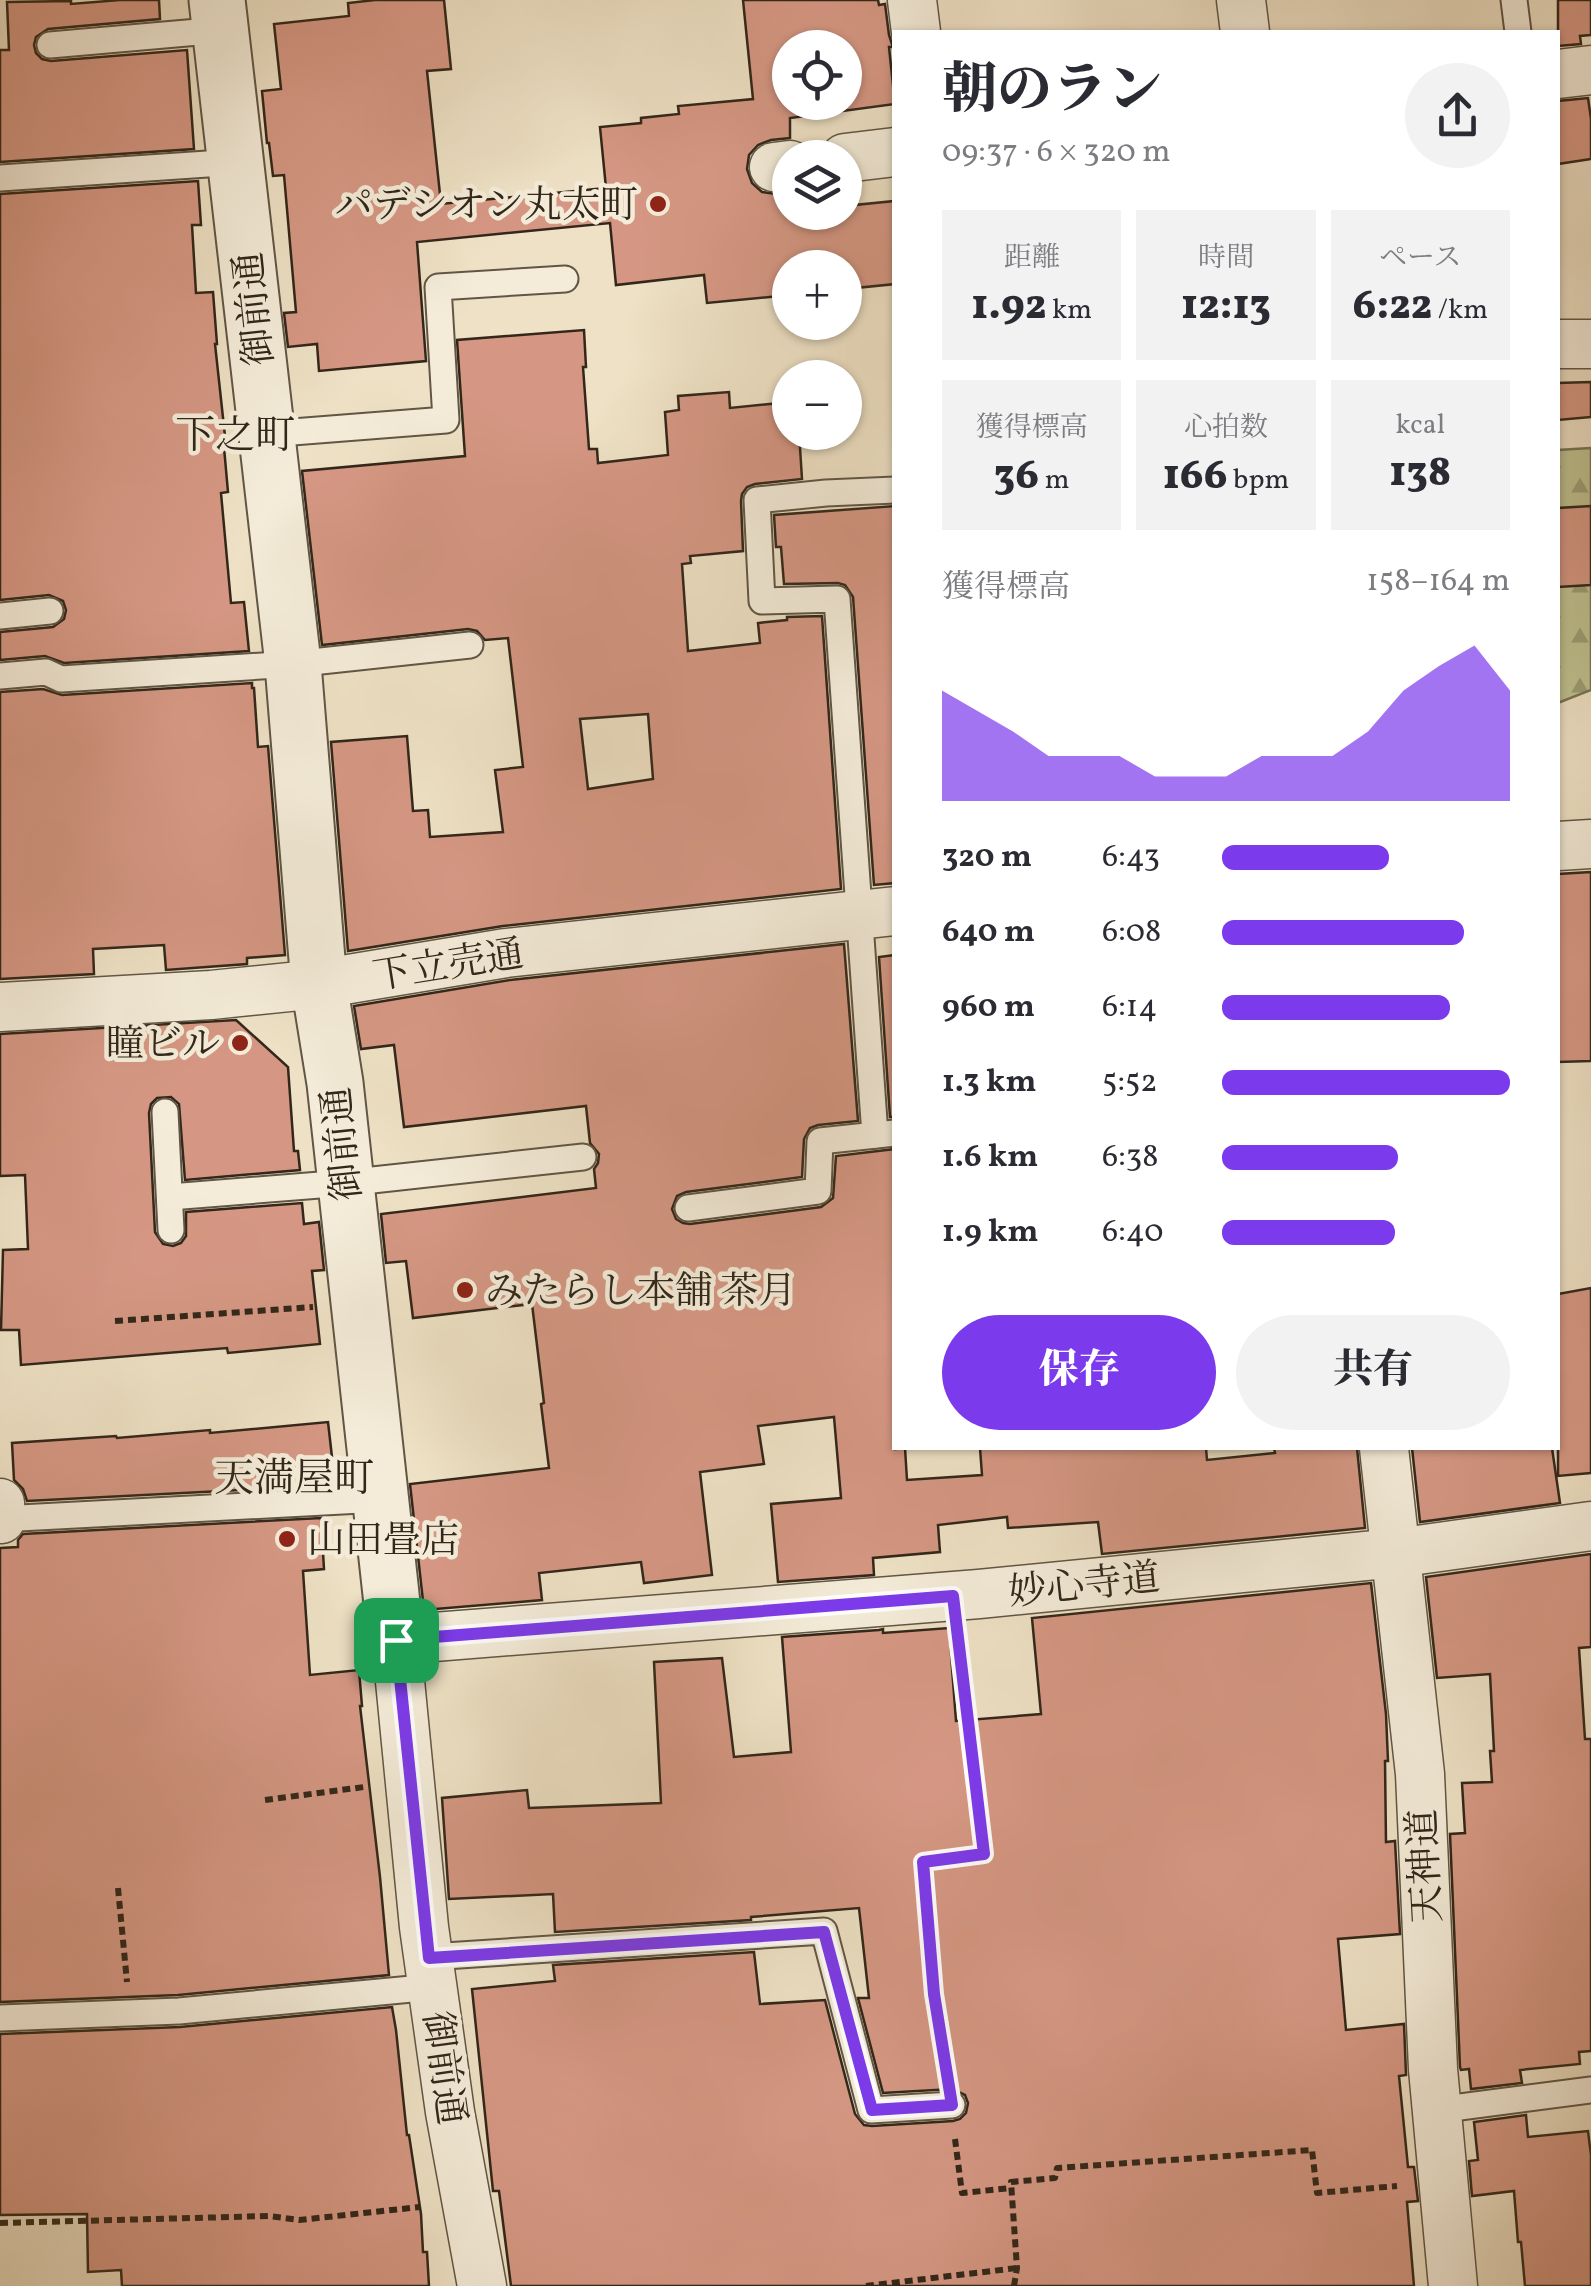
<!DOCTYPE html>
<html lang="ja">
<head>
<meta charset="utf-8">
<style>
	body { margin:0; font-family:Vollkorn,"Noto Serif JP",serif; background:#f2f2f3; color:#2b2b33; height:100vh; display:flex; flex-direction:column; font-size:38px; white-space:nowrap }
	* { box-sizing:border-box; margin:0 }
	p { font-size:32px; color:#7c7c81 }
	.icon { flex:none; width:55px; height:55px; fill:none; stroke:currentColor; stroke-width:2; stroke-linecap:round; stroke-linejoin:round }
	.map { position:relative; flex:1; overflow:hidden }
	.details { position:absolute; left:892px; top:30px; width:668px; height:1420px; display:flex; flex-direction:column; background:#fff; border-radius:0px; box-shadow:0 2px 8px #0004 }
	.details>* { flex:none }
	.buttons { position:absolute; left:772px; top:30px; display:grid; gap:20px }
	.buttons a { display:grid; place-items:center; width:90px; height:90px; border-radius:50%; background:#fff; box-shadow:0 2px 8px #0004; font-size:50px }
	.pin { position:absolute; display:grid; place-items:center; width:85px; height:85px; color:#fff; margin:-42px; border-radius:20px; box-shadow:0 5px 15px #0006 }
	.round { display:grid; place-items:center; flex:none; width:105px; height:105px; border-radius:52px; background:#f2f2f3 }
	.overview { display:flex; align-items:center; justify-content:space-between; height:170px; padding:0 50px }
	h1 { font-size:55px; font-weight:800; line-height:75px }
	.figures { display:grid; grid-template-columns:repeat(3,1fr); gap:15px; height:170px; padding:10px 50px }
	.figures div { display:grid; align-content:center; border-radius:0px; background:#f2f2f3; text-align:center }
	.figures b { font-size:42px; font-weight:800 }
	.figures small { font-size:28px; font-weight:400 }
	.figures p { font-size:28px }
	.chart { height:280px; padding:20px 50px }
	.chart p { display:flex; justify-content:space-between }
	.chart svg { width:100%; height:180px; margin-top:10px; fill:#7c3aed; opacity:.7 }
	.primary-button { display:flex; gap:20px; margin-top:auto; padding:20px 50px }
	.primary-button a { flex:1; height:115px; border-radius:60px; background:#7c3aed; color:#fff; font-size:40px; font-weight:800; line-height:115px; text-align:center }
	.primary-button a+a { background:#f2f2f3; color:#2b2b33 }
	ul { padding:0 50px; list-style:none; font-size:32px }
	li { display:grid; grid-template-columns:160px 120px 1fr; align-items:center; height:75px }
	li i { height:25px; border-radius:12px; background:#7c3aed }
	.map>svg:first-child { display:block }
</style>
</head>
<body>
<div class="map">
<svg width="1591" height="2286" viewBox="0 0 1591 2286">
	<defs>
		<pattern id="forest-firs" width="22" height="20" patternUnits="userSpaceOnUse" patternTransform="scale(2.5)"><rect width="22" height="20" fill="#bfc190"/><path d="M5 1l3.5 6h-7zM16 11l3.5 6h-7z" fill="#9c9d75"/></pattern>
	</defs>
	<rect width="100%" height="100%" fill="#eee1c5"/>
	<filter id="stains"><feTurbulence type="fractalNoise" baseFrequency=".002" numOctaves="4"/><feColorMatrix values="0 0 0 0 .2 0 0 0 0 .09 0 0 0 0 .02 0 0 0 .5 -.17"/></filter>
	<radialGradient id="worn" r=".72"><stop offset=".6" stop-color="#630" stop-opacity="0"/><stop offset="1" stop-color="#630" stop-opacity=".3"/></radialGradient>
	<path fill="url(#forest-firs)" stroke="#787455" stroke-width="2.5" d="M 1591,448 L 1591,690 L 1558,703 L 1558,450 Z"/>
	<g fill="#d59783" stroke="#32271a" stroke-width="2.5" fill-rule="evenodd">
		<path d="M 120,0 L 159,0 L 160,19 L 48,29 L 36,37 L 34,45 L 36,53 L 42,59 L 51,61 L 187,50 L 194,149 L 0,162 L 0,50 L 9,50 L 7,2 L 71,1 L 71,4 Z"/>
		<path d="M 375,0 L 444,0 L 451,69 L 427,71 L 441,204 L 606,188 L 600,127 L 641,123 L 641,118 L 679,114 L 678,106 L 753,99 L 743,0 L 878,0 L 879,5 L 885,4 L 889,35 L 893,47 L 889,47 L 895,104 L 790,118 L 790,138 L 771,140 L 758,145 L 749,155 L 747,169 L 752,183 L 762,192 L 776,194 L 790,193 L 790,212 L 845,212 L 845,206 L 895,201 L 895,284 L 845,289 L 845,268 L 790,268 L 790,295 L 707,303 L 704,275 L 616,285 L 610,223 L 417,242 L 426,361 L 319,371 L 317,344 L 288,347 L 284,313 L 296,312 L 284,175 L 273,176 L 269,143 L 267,143 L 262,91 L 281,89 L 274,24 L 349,16 L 348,3 ZM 790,48 L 845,48 L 845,102 L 790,102 Z"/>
		<path d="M 1558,0 L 1591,0 L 1591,35 L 1580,36 L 1581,44 L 1558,46 Z"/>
		<path d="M 1588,98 L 1591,119 L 1591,159 L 1558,164 L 1558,101 Z"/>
		<path d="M 198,181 L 201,225 L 192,225 L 196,293 L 213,292 L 217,344 L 215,344 L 225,436 L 223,436 L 228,492 L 221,493 L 231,603 L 244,602 L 249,651 L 64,663 L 45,656 L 0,660 L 0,632 L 53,627 L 64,619 L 66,610 L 63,601 L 49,595 L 0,600 L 0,194 Z"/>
		<path d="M 584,330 L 586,367 L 583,367 L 589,449 L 597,449 L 598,463 L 668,455 L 665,412 L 679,410 L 678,396 L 729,392 L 730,408 L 790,402 L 790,432 L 799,432 L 802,479 L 755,484 L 747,487 L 742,494 L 741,501 L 743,551 L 690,556 L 691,563 L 682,564 L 688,651 L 760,643 L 758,623 L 787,620 L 787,617 L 822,616 L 841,889 L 503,926 L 348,951 L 331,742 L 407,736 L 413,811 L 428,810 L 430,837 L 503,832 L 495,770 L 523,767 L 508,638 L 485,640 L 477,631 L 468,629 L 322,645 L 302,471 L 465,456 L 457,340 ZM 648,714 L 653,779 L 588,789 L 580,719 Z"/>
		<path d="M 1591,382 L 1591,417 L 1558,420 L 1558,383 Z"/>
		<path d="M 895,506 L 895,883 L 874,885 L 853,597 L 845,585 L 838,583 L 784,584 L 781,547 L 776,547 L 774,515 Z"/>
		<path d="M 1591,506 L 1591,585 L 1558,587 L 1558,508 Z"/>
		<path d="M 252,683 L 252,688 L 254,688 L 258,747 L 268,746 L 285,955 L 247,958 L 247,964 L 166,970 L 164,945 L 93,949 L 94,974 L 0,979 L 0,692 L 43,689 L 62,695 Z"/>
		<path d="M 1591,872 L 1591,1061 L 1558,1062 L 1558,874 Z"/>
		<path d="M 844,944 L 858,1121 L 818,1125 L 810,1128 L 804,1139 L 802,1177 L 686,1192 L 677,1196 L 672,1209 L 676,1219 L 683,1223 L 690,1224 L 821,1207 L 833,1198 L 836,1156 L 895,1149 L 895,1449 L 905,1448 L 907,1480 L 982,1475 L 980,1448 L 1206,1448 L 1207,1460 L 1275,1453 L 1274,1448 L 1357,1448 L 1365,1528 L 1102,1554 L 1098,1522 L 1008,1528 L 1007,1517 L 938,1525 L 940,1552 L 873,1558 L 874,1575 L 778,1582 L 771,1504 L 841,1498 L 834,1417 L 758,1426 L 764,1464 L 700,1472 L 712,1575 L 644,1583 L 641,1562 L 539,1573 L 542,1600 L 424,1610 L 410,1484 L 549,1468 L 541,1404 L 544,1403 L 532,1304 L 413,1318 L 406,1261 L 386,1263 L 381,1214 L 596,1188 L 594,1169 L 598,1163 L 599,1154 L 590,1143 L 586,1106 L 404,1127 L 394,1045 L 361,1049 L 354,1006 L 510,980 Z"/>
		<path d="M 895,955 L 895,1117 L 890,1117 L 879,957 Z"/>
		<path d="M 236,1020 L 288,1067 L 294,1151 L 298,1151 L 300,1170 L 185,1180 L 179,1104 L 171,1097 L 157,1098 L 151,1104 L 149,1113 L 155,1232 L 163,1244 L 173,1246 L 181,1243 L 186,1236 L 186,1212 L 302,1203 L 304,1224 L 319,1222 L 324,1270 L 312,1271 L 320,1344 L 228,1353 L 227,1348 L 21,1365 L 19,1330 L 1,1330 L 3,1250 L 28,1249 L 25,1175 L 0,1176 L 0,1034 Z"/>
		<path d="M 1591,1288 L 1591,1473 L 1558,1476 L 1558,1294 Z"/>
		<path d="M 328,1422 L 333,1466 L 317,1468 L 318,1486 L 27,1501 L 23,1489 L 14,1480 L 12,1443 L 116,1436 L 117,1438 L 210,1430 L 210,1433 Z"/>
		<path d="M 1412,1448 L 1552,1448 L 1560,1503 L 1420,1522 Z"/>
		<path d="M 321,1518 L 324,1569 L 303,1571 L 310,1675 L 359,1670 L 362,1706 L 360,1706 L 380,1877 L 389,1975 L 178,1995 L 0,2002 L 0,1548 L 18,1547 L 18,1540 L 23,1534 Z"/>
		<path d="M 1591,1554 L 1591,1647 L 1579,1648 L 1585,1739 L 1591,1739 L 1591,2051 L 1579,2052 L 1580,2064 L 1520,2070 L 1522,2083 L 1471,2089 L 1469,2069 L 1461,2070 L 1460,2067 L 1450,1834 L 1465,1833 L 1462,1783 L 1492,1782 L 1490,1751 L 1494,1751 L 1490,1674 L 1437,1678 L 1426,1577 Z"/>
		<path d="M 1371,1583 L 1386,1714 L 1388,1761 L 1385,1761 L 1386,1842 L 1395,1841 L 1400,1934 L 1338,1939 L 1346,2030 L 1404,2024 L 1406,2075 L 1399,2076 L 1408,2167 L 1414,2167 L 1418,2201 L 1407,2202 L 1414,2286 L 511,2286 L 499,2191 L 493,2191 L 472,1989 L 555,1981 L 553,1965 L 754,1952 L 760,2004 L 825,2000 L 855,2114 L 864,2125 L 872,2126 L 953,2121 L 960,2119 L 966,2113 L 968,2103 L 965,2095 L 952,2089 L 883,2093 L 858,1998 L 869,1998 L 859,1908 L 751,1917 L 751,1920 L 555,1932 L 553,1894 L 449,1899 L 442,1798 L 527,1790 L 529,1808 L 661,1803 L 654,1662 L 722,1658 L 734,1757 L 791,1752 L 782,1637 L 879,1630 L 883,1629 L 883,1633 L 949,1628 L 956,1721 L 1041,1714 L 1032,1618 Z"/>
		<path d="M 392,2007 L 396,2030 L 407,2135 L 409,2135 L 421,2214 L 423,2252 L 427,2252 L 429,2286 L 122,2286 L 121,2270 L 88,2272 L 87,2214 L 0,2215 L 0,2034 L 180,2027 Z"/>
		<path d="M 1526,2115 L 1528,2137 L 1588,2131 L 1591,2155 L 1591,2286 L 1525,2286 L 1521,2242 L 1518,2242 L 1514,2191 L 1472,2196 L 1469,2161 L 1478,2160 L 1474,2122 Z"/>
	</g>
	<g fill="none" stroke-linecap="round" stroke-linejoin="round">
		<defs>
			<g id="service">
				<path d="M 1514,0 L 1518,32"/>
				<path d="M 50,45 L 221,30"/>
				<path d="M 0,178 L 237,162"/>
				<path d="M 267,434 L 446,420 L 438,287 L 565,279"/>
				<path d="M 0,616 L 50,611"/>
				<path d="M 0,676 L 46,672 L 61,679 L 293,664 L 470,645"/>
				<path d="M 165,1112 L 171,1230"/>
				<path d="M 875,1135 L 837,599 L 762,601 L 757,500 L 826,493 L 895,490"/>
				<path d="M 170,1197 L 345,1183 L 583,1157"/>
				<path d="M 688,1208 L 818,1191 L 820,1141 L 895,1133"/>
				<path d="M 0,1519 L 380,1499"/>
				<path d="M 429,1957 L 824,1931 L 871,2110 L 952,2105"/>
				<path d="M 0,2018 L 179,2011 L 433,1987"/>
				<path d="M 1437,2110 L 1591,2090"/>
			</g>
			<g id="minor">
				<path d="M 912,0 L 916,32"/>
				<path d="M 1241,0 L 1245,32"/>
				<path d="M 1558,74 L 1591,70"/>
				<path d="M 845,158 L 895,152"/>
				<path d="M 774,167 L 790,165"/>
				<path d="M 1558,344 L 1591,344"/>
				<path d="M 1558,846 L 1591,844"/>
				<path d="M 0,1007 L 211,995 L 319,984 L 506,953 L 895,911"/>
				<path d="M 1384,1448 L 1420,1774 L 1433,2069 L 1453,2286"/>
				<path d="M 0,1503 L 1,1519"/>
				<path d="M 482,2286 L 450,2112 L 424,1927 L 396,1640 L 979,1594 L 1396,1553 L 1591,1526"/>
			</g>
			<path id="tertiary" d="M 217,0 L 293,664 L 319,984 L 335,1083 L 396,1640"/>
		</defs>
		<use href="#service" stroke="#615645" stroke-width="29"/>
		<use href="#minor" stroke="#615645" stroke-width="51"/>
		<use href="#tertiary" stroke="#615645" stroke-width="59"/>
		<g stroke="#32271a" stroke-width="6" stroke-dasharray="8 5" stroke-linecap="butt">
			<path d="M 115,1321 L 313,1307"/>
			<path d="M 265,1800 L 364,1787"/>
			<path d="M 118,1888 L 127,1982"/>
			<path d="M 948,2072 L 934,1993 L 923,1862 L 985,1854 L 958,1638"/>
			<path d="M 955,2139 L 962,2193 L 1011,2188"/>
			<path d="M 0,2223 L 269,2216 L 299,2220 L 420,2207"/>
			<path d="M 866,2286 L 1017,2268"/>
			<path d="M 1014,2286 L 1017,2268 L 1011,2182 L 1055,2178 L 1057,2168 L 1312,2150 L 1317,2193 L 1397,2186"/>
		</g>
		<use href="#service" stroke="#f4ecd9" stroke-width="25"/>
		<use href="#minor" stroke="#f4ecd9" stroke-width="48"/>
		<use href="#tertiary" stroke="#f4ecd9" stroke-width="55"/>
	</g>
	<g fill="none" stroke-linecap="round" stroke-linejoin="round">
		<defs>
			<path id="route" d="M 953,1596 L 984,1854 L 923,1862 L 934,1994 L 952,2105 L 872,2110 L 824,1932 L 429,1958 L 396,1640 Z"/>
		</defs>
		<use href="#route" stroke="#fff" stroke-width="20"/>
		<use href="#route" stroke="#7c3aed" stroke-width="12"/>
	</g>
	<g fill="#8f2418" stroke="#f4ecd9" stroke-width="4">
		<circle cx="658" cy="204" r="10"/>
		<circle cx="240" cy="1043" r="10"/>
		<circle cx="465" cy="1290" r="10"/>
		<circle cx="287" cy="1539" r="10"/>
	</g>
	<g text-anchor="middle" stroke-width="9" stroke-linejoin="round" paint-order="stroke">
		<g font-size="38" fill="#32271a" stroke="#f4ecd9" text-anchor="end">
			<text x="638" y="217">パデシオン丸太町</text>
			<text x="220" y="1056">瞳ビル</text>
			<text x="485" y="1303" text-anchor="start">みたらし本舗 茶月</text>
			<text x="307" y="1552" text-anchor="start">山田畳店</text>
		</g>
		<g font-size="38" fill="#32271a" stroke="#f4ecd9">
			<text transform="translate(253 309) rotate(-96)" y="13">御前通</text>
			<text transform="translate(448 964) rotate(-9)" y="13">下立売通</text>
			<text transform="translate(341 1144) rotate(-96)" y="13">御前通</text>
			<text transform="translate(1084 1584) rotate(-6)" y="13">妙心寺道</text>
			<text transform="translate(1424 1866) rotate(-93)" y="13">天神道</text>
			<text transform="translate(445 2068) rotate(82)" y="13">御前通</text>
		</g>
		<g font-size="40" fill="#32271a" stroke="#f4ecd9">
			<text x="235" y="448">下之町</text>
			<text x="294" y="1491">天満屋町</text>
		</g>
	</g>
	<rect width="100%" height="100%" filter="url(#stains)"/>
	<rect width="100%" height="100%" fill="url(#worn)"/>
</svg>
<div class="buttons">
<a><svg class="icon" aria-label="locate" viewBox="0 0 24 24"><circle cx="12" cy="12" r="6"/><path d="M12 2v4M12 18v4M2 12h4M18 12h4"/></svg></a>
<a><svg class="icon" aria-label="layers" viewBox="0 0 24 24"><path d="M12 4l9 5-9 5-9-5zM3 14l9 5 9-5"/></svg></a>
<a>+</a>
<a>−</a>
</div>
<div class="pin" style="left:396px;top:1640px;background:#1e9e55"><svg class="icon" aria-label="arrive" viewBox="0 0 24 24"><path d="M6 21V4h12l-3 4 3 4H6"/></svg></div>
<section class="details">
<div class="overview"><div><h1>朝のラン</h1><p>09:37 · 6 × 320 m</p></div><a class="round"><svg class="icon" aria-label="share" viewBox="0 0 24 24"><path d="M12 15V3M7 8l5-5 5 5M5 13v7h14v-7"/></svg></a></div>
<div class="figures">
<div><p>距離</p><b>1.92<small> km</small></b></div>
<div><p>時間</p><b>12:13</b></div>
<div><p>ペース</p><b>6:22<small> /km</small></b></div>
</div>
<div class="figures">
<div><p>獲得標高</p><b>36<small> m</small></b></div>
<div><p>心拍数</p><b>166<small> bpm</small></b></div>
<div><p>kcal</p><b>138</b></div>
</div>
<div class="chart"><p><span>獲得標高</span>158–164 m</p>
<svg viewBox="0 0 160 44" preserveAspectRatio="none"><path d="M0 44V17L10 22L20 27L30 33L40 33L50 33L60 38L70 38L80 38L90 33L100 33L110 33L120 27L130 17L140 11L150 6L160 17V44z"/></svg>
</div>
<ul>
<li><b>320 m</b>6:43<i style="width:58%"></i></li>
<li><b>640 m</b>6:08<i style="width:84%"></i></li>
<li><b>960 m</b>6:14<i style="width:79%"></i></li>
<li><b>1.3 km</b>5:52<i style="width:100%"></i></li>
<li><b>1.6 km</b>6:38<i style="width:61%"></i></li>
<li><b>1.9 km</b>6:40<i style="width:60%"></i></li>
</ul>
<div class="primary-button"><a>保存</a><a>共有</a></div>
</section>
</div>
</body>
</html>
